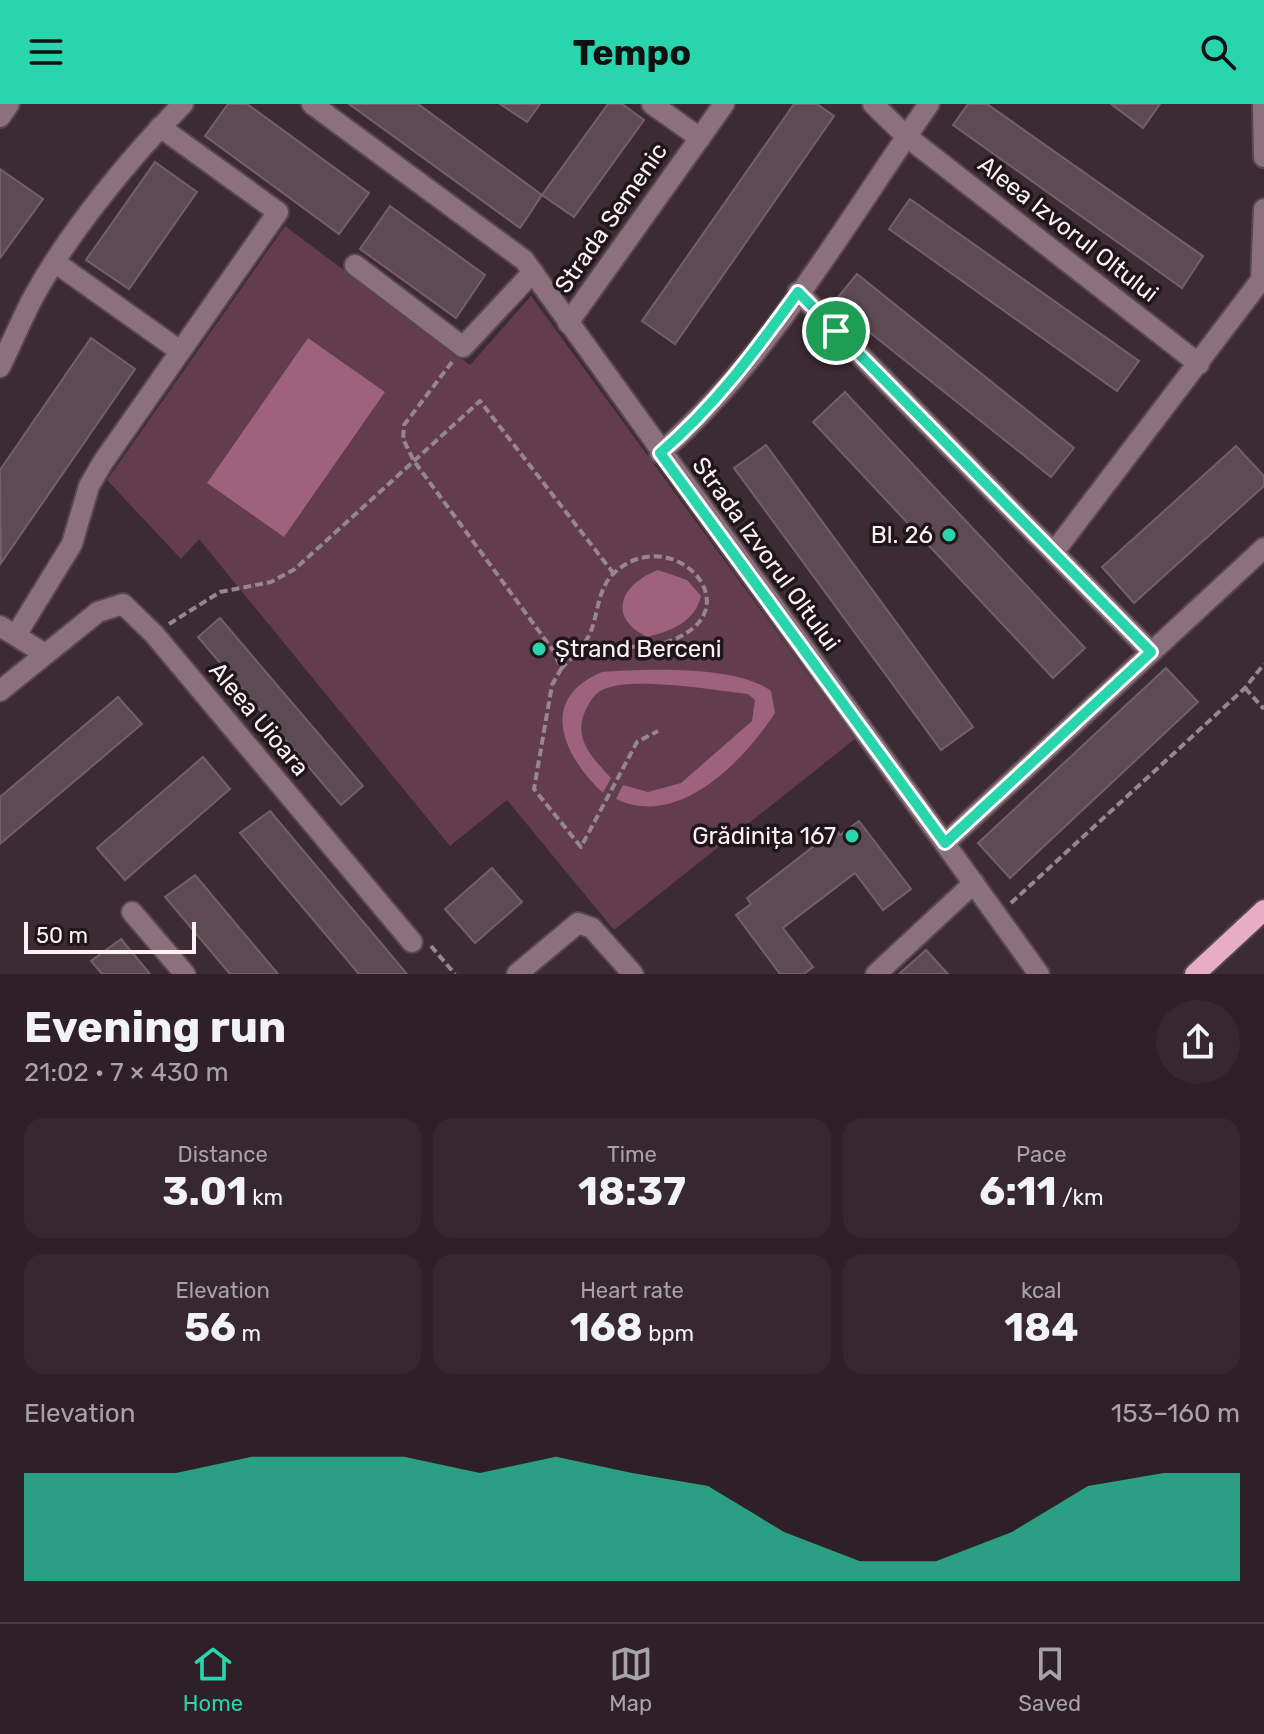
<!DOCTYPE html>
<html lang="en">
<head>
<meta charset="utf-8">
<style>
	body { margin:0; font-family:Rubik,sans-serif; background:#36282e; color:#f1f3f6; height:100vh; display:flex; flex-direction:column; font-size:30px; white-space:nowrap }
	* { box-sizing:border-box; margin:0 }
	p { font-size:26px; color:#a7a3a7 }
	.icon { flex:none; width:44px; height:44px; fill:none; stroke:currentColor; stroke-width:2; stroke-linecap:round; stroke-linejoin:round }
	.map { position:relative; height:870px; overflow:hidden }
	.side { display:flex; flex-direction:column; background:#2e2026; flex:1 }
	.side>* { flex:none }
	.scale { position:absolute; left:24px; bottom:20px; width:172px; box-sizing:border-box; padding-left:8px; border:4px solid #fef1f6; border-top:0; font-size:22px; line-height:28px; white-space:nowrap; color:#fef1f6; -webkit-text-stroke:6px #1f161a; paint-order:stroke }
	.pin { position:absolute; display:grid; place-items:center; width:68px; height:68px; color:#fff; margin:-34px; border:4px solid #fff; border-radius:50%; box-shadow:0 2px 8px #0007 }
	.round { display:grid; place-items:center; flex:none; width:84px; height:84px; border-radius:42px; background:#36282e }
	.summary { display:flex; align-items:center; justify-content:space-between; height:136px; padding:0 24px }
	h1 { font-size:44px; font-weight:700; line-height:60px }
	.figures { display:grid; grid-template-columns:repeat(3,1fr); gap:12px; height:136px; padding:8px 24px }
	.figures div { display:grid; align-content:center; border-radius:20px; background:#36282e; text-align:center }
	.figures b { font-size:40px; font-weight:700 }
	.figures small { font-size:22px; font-weight:400 }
	.figures p { font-size:22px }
	.chart { height:224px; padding:16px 24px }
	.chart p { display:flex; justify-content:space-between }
	.chart svg { width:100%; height:144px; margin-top:8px; fill:#29d5ac; opacity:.7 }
	header { display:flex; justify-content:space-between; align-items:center; height:104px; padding:0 24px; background:#29d5ac; color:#111; font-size:36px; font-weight:700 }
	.dock { display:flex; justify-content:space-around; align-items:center; height:112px; border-top:2px solid #493e43; background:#2e2026; font-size:22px; color:#a7a3a7 }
	.dock a { display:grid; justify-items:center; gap:4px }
	.dock .active { color:#29d5ac }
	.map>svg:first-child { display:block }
</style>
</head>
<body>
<header><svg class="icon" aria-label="menu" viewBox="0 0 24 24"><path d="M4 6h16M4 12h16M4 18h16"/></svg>Tempo<svg class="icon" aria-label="search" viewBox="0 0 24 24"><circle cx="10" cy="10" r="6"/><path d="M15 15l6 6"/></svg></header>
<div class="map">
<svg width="1264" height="870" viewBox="0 0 1264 870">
	<rect width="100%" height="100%" fill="#3d2b33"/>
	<path fill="#633c4d" d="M 285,122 L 470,261 L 531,192 L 855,635 L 614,826 L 507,696 L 450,742 L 199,435 L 181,455 L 107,376 Z"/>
	<g fill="#9e627d">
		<path d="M 308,234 L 385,288 L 284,433 L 207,379 Z"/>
		<path d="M 658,466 L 687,476 L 701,492 C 695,518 671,527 647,533 C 606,513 621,480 658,466 Z"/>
		<path d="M 602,568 C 646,565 736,561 771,587 L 775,609 C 743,658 678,725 616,695 L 623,681 L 648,688 L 681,679 L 752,617 L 755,596 L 748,590 C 715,586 636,573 607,584 C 596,587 591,596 586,605 C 572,635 592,653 611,674 L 603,689 C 563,652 537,595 602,568 Z"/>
	</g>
	<g fill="#5e4a52" stroke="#745f68" stroke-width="2">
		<path d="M 228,0 L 247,0 L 369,89 L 339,130 L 205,32 Z"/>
		<path d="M 349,0 L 418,0 L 542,91 L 520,124 Z"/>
		<path d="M 500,0 L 540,0 L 527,18 Z"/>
		<path d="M 608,0 L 622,0 L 644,16 L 574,113 L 542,91 Z"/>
		<path d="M 794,0 L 817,0 L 834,12 L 675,240 L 642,217 Z"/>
		<path d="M 968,0 L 987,0 L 1203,152 L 1182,184 L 953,21 Z"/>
		<path d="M 1111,0 L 1160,0 L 1143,24 Z"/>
		<path d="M 155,58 L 197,88 L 129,185 L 86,156 Z"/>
		<path d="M 0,65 L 43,95 L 0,154 Z"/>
		<path d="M 910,95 L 1139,257 L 1117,287 L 889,125 Z"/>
		<path d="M 390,102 L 485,171 L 456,214 L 360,145 Z"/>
		<path d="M 857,170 L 1074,344 L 1051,373 L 833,199 Z"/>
		<path d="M 91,234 L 135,265 L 1,459 L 0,366 Z"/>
		<path d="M 845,288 L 1085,544 L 1053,574 L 813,318 Z"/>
		<path d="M 766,341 L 973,623 L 941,646 L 734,364 Z"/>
		<path d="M 1236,342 L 1264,372 L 1264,382 L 1134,499 L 1102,463 Z"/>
		<path d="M 220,514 L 363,682 L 341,701 L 198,533 Z"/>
		<path d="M 1166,564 L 1198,598 L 1010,774 L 978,739 Z"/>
		<path d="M 118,593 L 142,620 L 0,740 L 0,693 Z"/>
		<path d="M 203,653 L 230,685 L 125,776 L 97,744 Z"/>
		<path d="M 270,707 L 407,870 L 359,870 L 240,729 Z"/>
		<path d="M 859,717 L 911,785 L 883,806 L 855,769 L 783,824 L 813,863 L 804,870 L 780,870 L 736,811 L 751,800 L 747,794 L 836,725 L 840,731 Z"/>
		<path d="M 492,764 L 522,798 L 475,839 L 445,805 Z"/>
		<path d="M 195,771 L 278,870 L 230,870 L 165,793 Z"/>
		<path d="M 121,835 L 150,870 L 102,870 L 91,857 Z"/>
		<path d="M 926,846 L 948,870 L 899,870 Z"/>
	</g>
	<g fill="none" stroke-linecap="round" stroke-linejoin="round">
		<defs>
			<g id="minor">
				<path d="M 312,0 L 524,156 L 1039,870"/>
				<path d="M 652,0 L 700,34"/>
				<path d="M 873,0 L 906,32 L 1199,260"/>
				<path d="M 1263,0 L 1264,53"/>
				<path d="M 0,13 L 9,0"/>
				<path d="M 56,159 L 180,247"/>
				<path d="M 355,161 L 463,243 L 533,168"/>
				<path d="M 798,188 L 1151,548"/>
				<path d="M 568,219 L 724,0"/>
				<path d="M 0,263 C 12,239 22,214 35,190 C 70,127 132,51 183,0"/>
				<path d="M 660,349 C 771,253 845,119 929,0"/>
				<path d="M 1054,448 L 1261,176 L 1264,105"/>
				<path d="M 0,522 L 45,550"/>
				<path d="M 16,531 L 72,440 L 89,382 L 103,358 L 278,108 L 160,23"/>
				<path d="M 0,587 L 98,508 L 123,500 L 154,530 L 412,838"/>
				<path d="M 945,739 L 1264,444"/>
				<path d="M 132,808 L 185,870"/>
				<path d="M 517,870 L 578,819 L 592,824 L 633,870"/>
				<path d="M 876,870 L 974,779"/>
			</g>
			<path id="major" d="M 1195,870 L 1264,806"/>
		</defs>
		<use href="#minor" stroke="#58474e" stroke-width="24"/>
		<use href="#major" stroke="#58474e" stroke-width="24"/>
		<g stroke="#96878d" stroke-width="4" stroke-dasharray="8 4" stroke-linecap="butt">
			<path d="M 452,258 L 404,321 L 403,335 L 414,357 L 555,549 L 561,565 L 552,581 L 534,685 L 581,743 L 637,638 L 658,627"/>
			<path d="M 169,520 L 220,488 L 271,478 L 295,465 L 480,297 L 614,470"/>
			<path d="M 561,565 C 572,553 585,542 591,527 C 598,509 598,485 613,470 C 674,411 767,516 653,542 C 641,545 628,541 616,542 C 604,542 592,544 580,545"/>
			<path d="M 1245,584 L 1264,605"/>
			<path d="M 1011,799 L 1245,584 L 1264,560"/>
			<path d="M 431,842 L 455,870"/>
		</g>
		<use href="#minor" stroke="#8c707b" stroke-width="20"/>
		<use href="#major" stroke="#e6adc5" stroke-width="20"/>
	</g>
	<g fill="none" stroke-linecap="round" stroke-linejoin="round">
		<defs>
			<path id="route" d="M 798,188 L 1151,548 L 945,739 L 660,349 C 715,302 756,246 798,188 Z"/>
		</defs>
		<use href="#route" stroke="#fff" stroke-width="16"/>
		<use href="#route" stroke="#29d5ac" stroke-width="10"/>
	</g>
	<g fill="#29d5ac" stroke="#1f161a" stroke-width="3">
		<circle cx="949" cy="431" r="8"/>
		<circle cx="539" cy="545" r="8"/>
		<circle cx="852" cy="732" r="8"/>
	</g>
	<g text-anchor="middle" stroke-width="7" stroke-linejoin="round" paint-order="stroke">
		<g font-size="24" fill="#fef1f6" stroke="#1f161a">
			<text transform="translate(611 114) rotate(-55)" y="8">Strada Semenic</text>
			<text transform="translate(1068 125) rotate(38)" y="8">Aleea Izvorul Oltului</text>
			<text transform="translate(766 450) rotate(54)" y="8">Strada Izvorul Oltului</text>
			<text transform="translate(259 615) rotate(50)" y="8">Aleea Uioara</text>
		</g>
		<g font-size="24" fill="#fef1f6" stroke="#1f161a" text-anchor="end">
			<text x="933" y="439">Bl. 26</text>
			<text x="555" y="553" text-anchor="start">Ștrand Berceni</text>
			<text x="836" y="740">Grădinița 167</text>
		</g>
	</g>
</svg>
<div class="scale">50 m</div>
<div class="pin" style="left:836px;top:227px;background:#1e9e55"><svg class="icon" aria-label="arrive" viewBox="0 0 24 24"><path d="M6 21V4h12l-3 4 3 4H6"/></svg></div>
</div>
<section class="side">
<div class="summary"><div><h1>Evening run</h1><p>21:02 · 7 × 430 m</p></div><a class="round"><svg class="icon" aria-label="share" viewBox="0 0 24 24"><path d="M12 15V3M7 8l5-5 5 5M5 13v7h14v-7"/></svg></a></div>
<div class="figures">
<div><p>Distance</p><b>3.01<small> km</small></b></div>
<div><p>Time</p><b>18:37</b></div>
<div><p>Pace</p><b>6:11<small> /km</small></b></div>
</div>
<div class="figures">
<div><p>Elevation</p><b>56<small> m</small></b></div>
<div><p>Heart rate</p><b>168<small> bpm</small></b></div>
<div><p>kcal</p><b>184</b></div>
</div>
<div class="chart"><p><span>Elevation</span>153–160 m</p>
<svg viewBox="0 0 160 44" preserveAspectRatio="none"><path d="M0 44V11L10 11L20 11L30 6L40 6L50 6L60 11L70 6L80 11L90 15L100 29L110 38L120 38L130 29L140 15L150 11L160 11V44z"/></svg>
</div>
</section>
<nav class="dock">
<a class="active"><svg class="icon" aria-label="home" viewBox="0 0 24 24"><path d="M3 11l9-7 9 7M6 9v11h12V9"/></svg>Home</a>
<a><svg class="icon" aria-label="map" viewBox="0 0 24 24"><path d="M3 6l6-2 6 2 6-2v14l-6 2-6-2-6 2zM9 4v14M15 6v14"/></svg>Map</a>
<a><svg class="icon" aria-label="saved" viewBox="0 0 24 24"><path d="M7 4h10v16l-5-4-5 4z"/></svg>Saved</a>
</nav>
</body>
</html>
